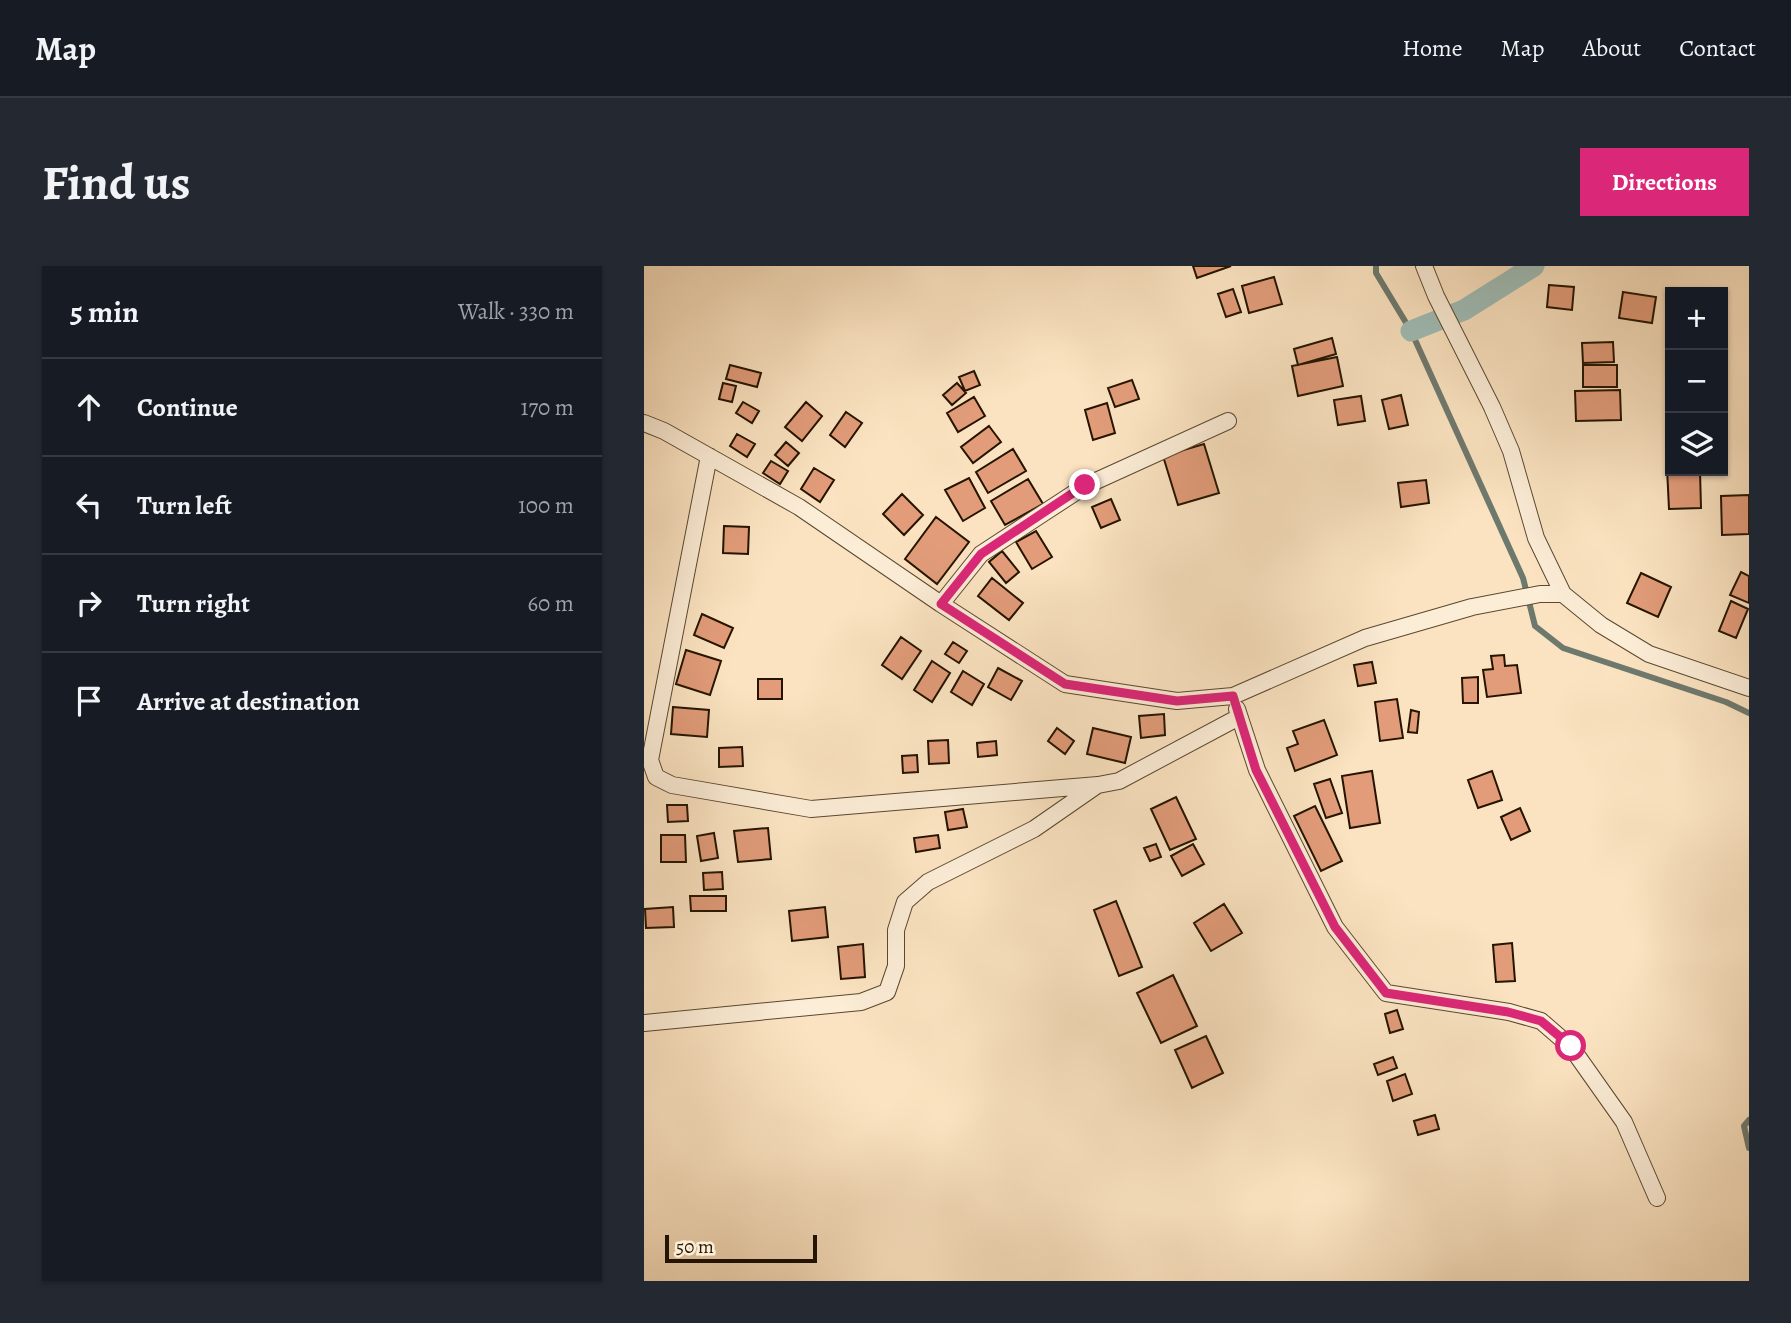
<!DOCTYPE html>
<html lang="en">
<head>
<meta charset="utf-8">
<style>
	body { margin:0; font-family:Alegreya,serif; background:#242831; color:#f1f3f6 }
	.controls { position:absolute; right:21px; top:21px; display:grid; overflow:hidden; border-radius:0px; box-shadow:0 2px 5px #0004 }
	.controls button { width:63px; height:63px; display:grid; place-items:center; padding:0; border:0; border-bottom:2px solid #363941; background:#171b24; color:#f1f3f6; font:35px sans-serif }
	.scale { position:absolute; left:21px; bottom:18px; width:152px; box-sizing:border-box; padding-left:7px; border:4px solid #241400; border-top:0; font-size:19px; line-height:24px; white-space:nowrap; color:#241400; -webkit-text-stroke:5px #fcedd7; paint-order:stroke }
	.stop { position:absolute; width:21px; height:21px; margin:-16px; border:5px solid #db2777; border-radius:50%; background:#fff }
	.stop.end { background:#db2777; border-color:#fff; box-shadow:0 2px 7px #0008 }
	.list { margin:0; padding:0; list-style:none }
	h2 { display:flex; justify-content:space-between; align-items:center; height:91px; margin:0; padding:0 28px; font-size:30px }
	h2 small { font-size:23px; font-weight:400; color:#9ea1a6 }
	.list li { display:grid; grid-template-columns:46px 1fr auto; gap:21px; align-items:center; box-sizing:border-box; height:98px; padding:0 28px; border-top:2px solid #363941 }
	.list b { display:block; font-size:26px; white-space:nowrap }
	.list em { font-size:23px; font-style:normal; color:#9ea1a6 }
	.icon { flex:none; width:38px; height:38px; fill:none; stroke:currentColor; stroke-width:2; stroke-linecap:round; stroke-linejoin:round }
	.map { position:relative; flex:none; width:1105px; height:1015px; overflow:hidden; border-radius:0px }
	header { display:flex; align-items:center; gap:42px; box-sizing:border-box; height:98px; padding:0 35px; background:#171b24; border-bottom:2px solid #363941 }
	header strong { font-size:33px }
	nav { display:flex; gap:38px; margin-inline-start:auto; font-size:24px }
	.intro { display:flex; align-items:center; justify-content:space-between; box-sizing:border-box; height:168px; padding:0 42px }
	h1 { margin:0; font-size:49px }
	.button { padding:18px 32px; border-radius:0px; background:#db2777; color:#fff; font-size:24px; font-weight:700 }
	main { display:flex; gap:42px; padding:0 42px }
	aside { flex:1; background:#171b24; border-radius:0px; box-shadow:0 2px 5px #0004 }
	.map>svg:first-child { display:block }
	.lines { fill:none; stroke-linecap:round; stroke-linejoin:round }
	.stream { stroke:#6e796e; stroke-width:6 }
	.canal { stroke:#9fbdb7; stroke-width:21 }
	.building { fill:#e29c7a; stroke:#241400; stroke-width:2 }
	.street-casing { stroke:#5a4830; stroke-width:18 }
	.street { stroke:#fcedd7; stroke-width:16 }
	.route { stroke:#db2777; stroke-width:9 }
</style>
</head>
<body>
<header>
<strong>Map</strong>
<nav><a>Home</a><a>Map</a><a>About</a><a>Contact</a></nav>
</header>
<div class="intro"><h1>Find us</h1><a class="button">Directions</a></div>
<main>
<aside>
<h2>5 min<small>Walk · 330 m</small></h2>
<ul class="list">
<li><svg class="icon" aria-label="ahead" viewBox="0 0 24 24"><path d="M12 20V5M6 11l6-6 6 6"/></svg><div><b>Continue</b></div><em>170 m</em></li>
<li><svg class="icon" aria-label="left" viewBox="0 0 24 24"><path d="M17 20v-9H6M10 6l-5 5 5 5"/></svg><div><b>Turn left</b></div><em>100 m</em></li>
<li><svg class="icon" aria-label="right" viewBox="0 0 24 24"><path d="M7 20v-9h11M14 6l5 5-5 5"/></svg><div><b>Turn right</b></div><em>60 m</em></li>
<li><svg class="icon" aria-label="arrive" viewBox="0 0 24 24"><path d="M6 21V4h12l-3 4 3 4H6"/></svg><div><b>Arrive at destination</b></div></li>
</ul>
</aside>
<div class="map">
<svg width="1105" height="1015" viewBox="0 0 1105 1015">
	<rect width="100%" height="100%" fill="#fbe3c1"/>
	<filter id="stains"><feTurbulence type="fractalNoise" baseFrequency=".00286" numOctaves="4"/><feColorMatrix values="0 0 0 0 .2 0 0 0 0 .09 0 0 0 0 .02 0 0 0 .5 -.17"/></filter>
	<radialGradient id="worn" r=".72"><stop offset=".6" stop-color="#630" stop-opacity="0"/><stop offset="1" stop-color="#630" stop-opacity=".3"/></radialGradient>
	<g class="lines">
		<!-- stream -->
		<path class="stream" d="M732,0V7L767,65L879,312L891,360L919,382L1082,436L1105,447
			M1105,854L1100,860L1105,882"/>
		<!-- canal -->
		<path class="canal" d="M767,65L820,44L890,0"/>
	</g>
	<!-- building -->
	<path class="building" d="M549,0H587L553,12Z
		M630,11L638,38L605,47L598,20Z
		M905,19L930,21L928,44L903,41Z
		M589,23L597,46L582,51L574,28Z
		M979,26L1012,31L1008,57L975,52Z
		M688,72L692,88L654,99L650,83Z
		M969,76L970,96L939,97L938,77Z
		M693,91L699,120L654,130L648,100Z
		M86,99L117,107L113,121L82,113Z
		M939,99H973V121H939Z
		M330,105L336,119L321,125L315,111Z
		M488,114L495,133L471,141L464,122Z
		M79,117L92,120L88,136L75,133Z
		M313,117L322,127L308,139L299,129Z
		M976,124L977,154L932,155L931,125Z
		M757,129L764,159L745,163L738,134Z
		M717,130L721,155L694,159L690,134Z
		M330,131L341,150L314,166L303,147Z
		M99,136L115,145L108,157L92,147Z
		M162,136L178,150L158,175L141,161Z
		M463,137L471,167L449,174L441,144Z
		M202,146L218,157L201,181L186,169Z
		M345,160L357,176L329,197L317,181Z
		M93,168L111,178L103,191L86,180Z
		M142,176L155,187L144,200L131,189Z
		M560,178L575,227L534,239L519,190Z
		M369,183L382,205L344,227L332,206Z
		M127,195L144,205L136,218L119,207Z
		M170,202L190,214L176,236L157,223Z
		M1023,202H1026V205H1056L1057,242L1025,243Z
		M325,212L341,242L319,255L301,224Z
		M384,213L399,238L361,259L347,235Z
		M782,214L785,237L757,241L754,217Z
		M258,228L279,249L260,269L239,248Z
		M1105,229V268L1078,269L1077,230Z
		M467,233L476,254L457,262L448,241Z
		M292,251L325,276L293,318L261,293Z
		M80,260L105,261L104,288L79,287Z
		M392,265L408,291L388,303L372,276Z
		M358,285L375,306L362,317L345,296Z
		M1097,306L1105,310V337L1086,329Z
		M997,307L1027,321L1014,351L983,337Z
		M348,312L379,337L365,354L334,330Z
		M1087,335L1104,343L1092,372L1075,365Z
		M58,348L89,362L80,382L50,369Z
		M257,371L277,385L258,413L238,399Z
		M309,376L323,385L315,397L301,388Z
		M42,384L77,395L66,429L32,418Z
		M860,389L861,400L873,399L877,427L843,431L839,404L849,403L847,390Z
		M288,395L306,407L288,436L270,424Z
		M728,396L732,417L714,420L710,399Z
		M354,402L378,415L367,434L344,421Z
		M319,405L340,418L328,439L307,426Z
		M834,411V437H819L818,412Z
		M114,413H138V433H114Z
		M753,433L759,472L736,475L731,436Z
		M29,441L65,444L63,471L27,468Z
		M767,444L775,446L773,467L764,466Z
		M520,448L521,469L497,472L495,450Z
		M680,454L693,489L651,505L643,482L654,478L649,465Z
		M413,462L430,475L421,488L404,475Z
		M449,462L487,471L481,497L443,488Z
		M304,474L305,497L285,498L284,475Z
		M352,475L353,489L334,491L333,477Z
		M98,481L99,500L75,501V482Z
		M273,489L274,506L259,507L258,490Z
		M728,505L736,557L706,562L698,510Z
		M848,505L858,534L834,542L824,514Z
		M686,513L698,547L682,552L670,518Z
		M532,531L552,573L526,584L507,543Z
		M23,539H43L44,555L24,556Z
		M671,540L698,595L677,605L650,550Z
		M876,542L886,565L867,574L857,551Z
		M319,543L323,561L304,564L301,546Z
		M124,562L127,593L94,596L90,565Z
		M70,567L74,592L57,595L53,570Z
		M17,569H41L42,596H17Z
		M294,569L296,582L272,586L270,572Z
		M512,578L517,591L506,595L500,582Z
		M549,578L560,598L538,610L527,590Z
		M78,606L79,623L60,624L59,607Z
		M46,630H82V645H47Z
		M472,635L498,701L475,710L450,644Z
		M580,638L598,667L567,685L550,657Z
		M29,641L30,661L2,662L1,643Z
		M181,641L184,671L148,675L145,645Z
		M868,677L871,715L852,716L849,679Z
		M219,678L221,711L197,713L194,681Z
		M529,709L553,760L517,777L493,727Z
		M753,744L759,763L746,767L741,748Z
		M562,770L579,807L548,822L531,784Z
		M749,791L753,802L734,809L730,798Z
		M761,808L768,828L749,835L743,815Z
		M791,849L795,863L774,869L770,855Z"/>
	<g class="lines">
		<defs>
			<path id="street" d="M780,0L792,30L848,141L867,185L892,272L919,328L957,359L1005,388L1105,422
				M0,157L20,165L155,241L297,338L421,418L533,435L589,430L721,372L828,341L896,328H919
				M65,190L6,494L12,511L28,519L167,543L454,519L475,515L595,451
				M297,338L337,288L441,220L584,155
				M593,443L613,504L691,661L742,727L865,746L897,755L927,781L980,856L1013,932
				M0,757L217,736L243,726L252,700V664L261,636L284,616L390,563L452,520"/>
		</defs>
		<!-- street casing -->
		<use href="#street" class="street-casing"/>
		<!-- street -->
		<use href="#street" class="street"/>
	</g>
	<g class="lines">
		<!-- route -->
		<path class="route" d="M441,219L337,288L297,338L421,418L533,435L589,430L612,504L691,661L742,727L864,746L897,755L927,780"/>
	</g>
	<rect width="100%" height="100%" filter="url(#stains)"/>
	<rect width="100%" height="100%" fill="url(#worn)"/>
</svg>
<div class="controls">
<button>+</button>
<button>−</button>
<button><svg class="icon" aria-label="layers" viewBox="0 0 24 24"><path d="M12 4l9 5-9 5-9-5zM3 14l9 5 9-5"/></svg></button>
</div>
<div class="scale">50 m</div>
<div class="stop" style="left:927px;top:780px"></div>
<div class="stop end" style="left:441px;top:219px"></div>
</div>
</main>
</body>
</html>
